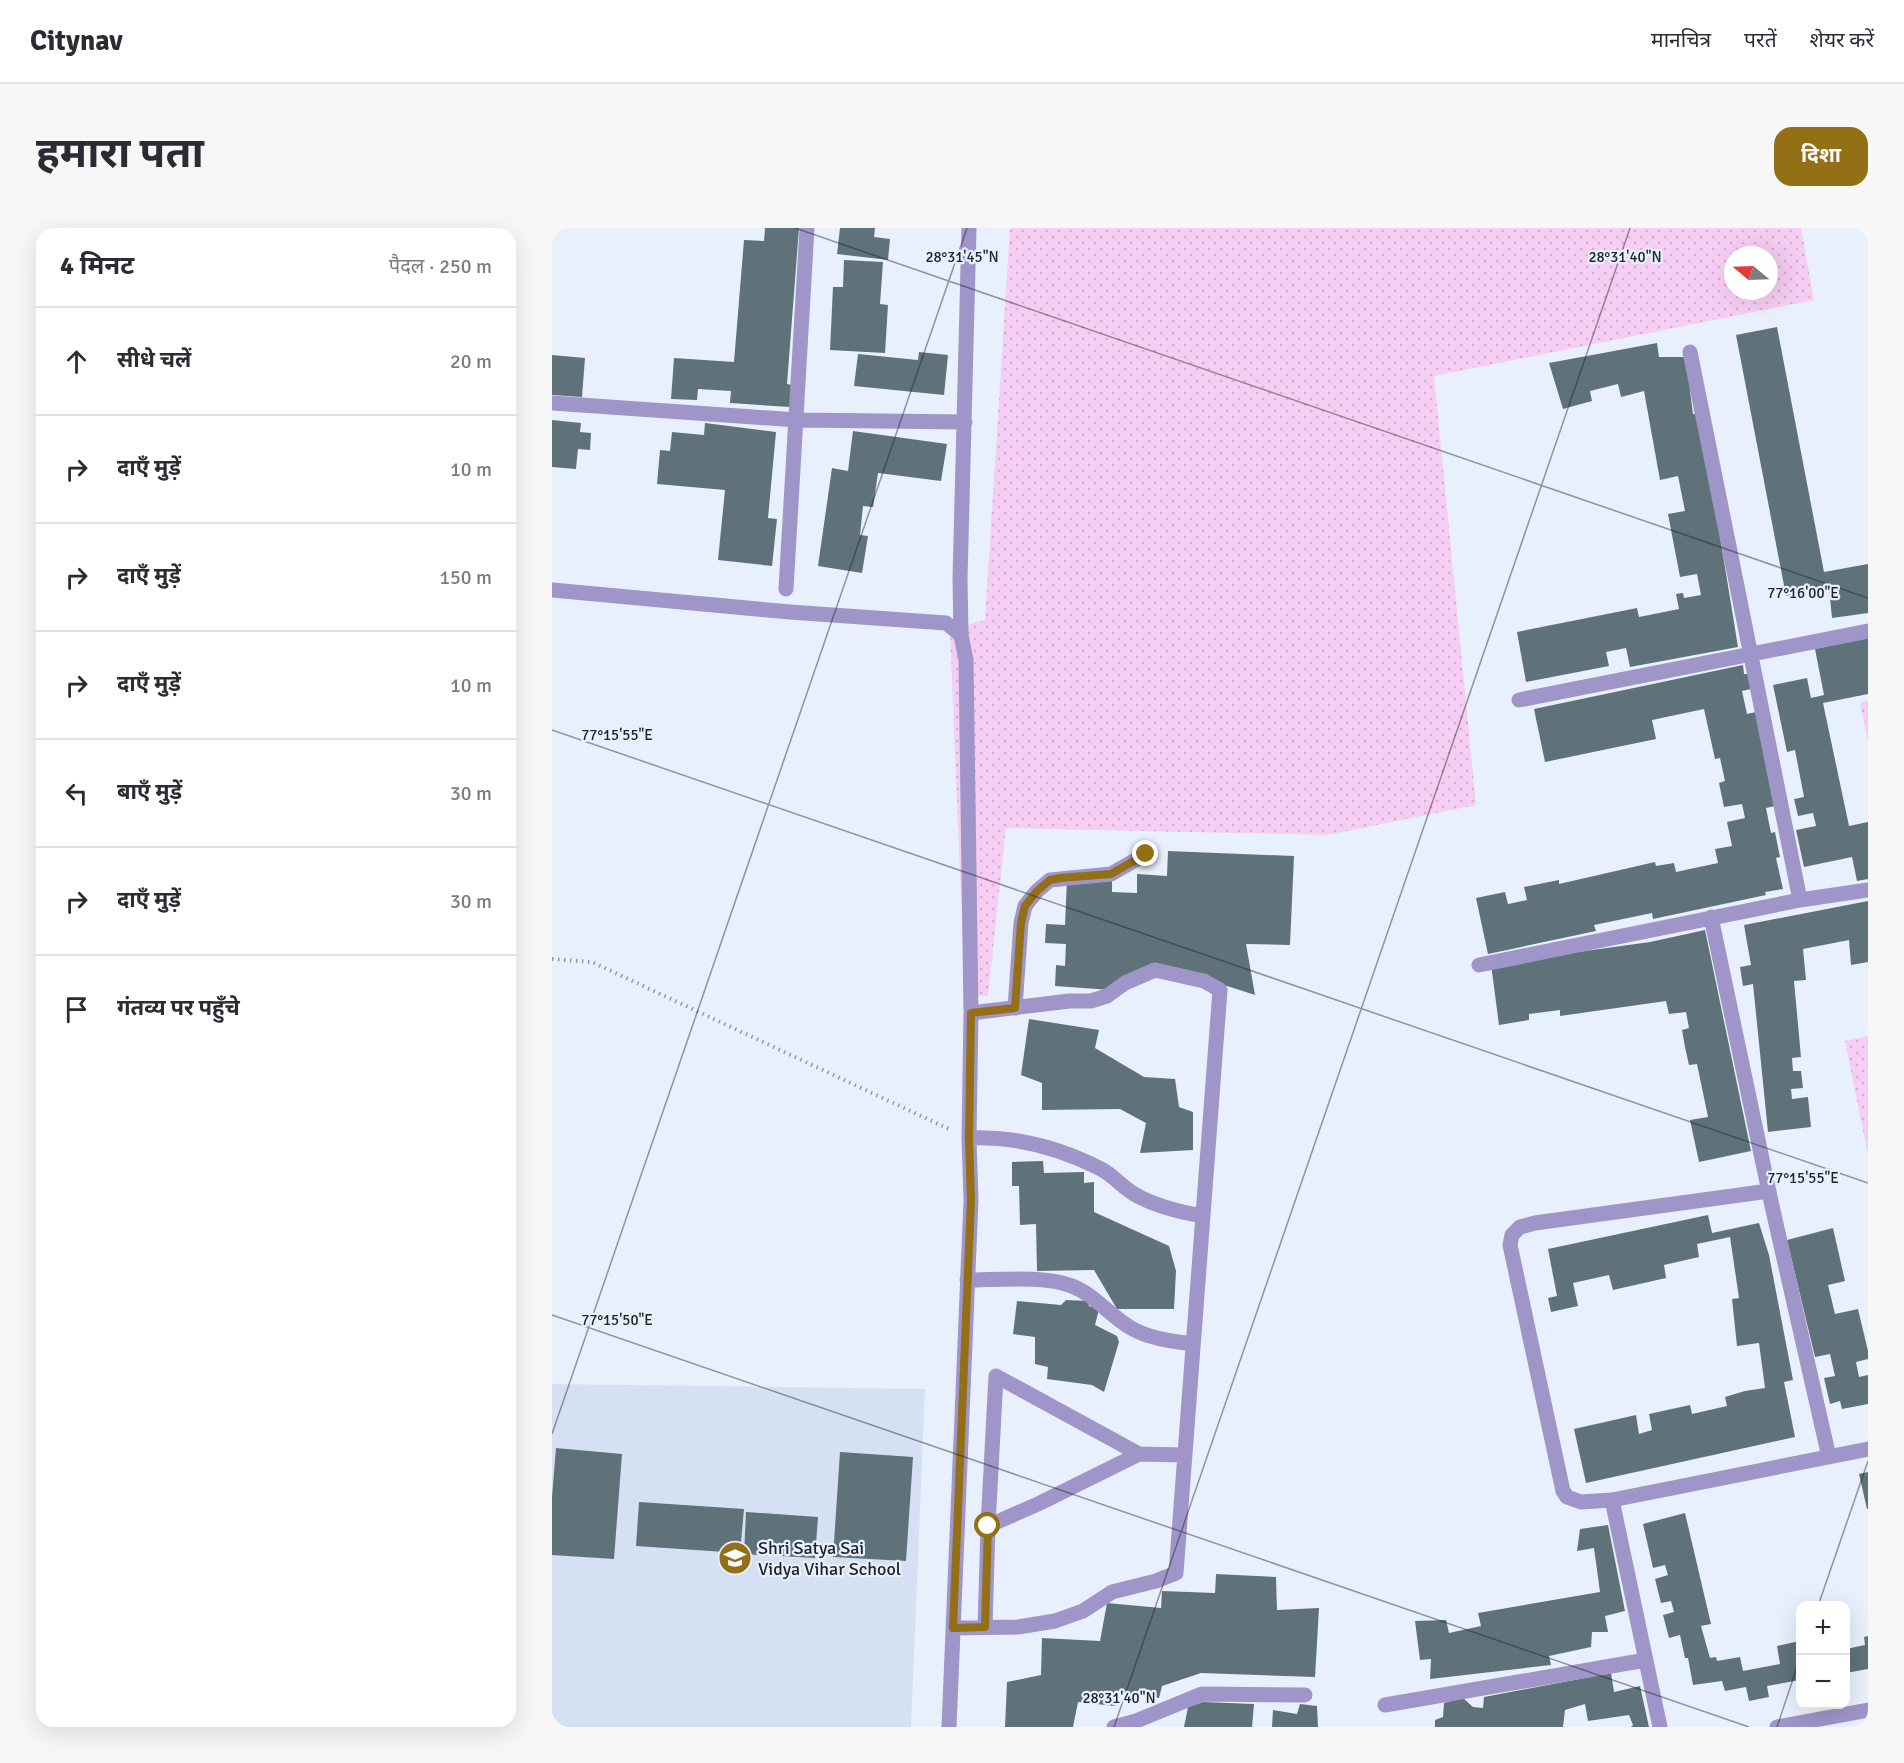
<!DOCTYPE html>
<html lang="hi">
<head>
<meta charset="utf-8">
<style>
	body { margin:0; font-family:Signika,"Noto Sans Devanagari",sans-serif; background:#f7f7f7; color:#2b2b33 }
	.controls { position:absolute; right:18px; bottom:18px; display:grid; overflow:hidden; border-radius:12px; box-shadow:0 6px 24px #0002 }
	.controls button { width:54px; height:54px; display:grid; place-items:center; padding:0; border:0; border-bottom:2px solid #e1e1e2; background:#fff; color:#2b2b33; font:30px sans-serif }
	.compass { position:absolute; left:1172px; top:18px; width:54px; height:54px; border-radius:50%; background:#fff; box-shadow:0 6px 24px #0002; rotate:289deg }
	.stop { position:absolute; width:18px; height:18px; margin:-14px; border:4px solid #936f16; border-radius:50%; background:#fff }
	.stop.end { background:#936f16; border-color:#fff; box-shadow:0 2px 6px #0008 }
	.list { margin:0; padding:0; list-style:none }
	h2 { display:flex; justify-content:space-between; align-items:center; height:78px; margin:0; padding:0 24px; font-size:26px }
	h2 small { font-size:20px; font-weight:400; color:#7c7c81 }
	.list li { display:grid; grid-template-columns:39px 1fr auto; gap:18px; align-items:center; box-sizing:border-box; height:108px; padding:0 24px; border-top:2px solid #e1e1e2 }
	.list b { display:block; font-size:22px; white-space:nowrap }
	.list em { font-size:20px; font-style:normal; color:#7c7c81 }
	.icon { flex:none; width:33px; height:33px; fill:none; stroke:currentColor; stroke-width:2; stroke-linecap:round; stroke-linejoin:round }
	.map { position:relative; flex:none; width:1316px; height:1499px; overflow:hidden; border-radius:18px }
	header { display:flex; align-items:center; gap:36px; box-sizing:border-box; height:84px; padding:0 30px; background:#fff; border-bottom:2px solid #e1e1e2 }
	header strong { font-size:28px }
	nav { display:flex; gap:33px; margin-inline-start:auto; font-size:21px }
	.intro { display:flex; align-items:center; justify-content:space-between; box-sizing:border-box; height:144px; padding:0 36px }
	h1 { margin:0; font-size:42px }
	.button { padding:15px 27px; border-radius:18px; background:#936f16; color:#fff; font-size:21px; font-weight:700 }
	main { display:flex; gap:36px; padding:0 36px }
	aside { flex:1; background:#fff; border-radius:18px; box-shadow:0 6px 24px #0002 }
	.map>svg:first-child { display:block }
	.built { fill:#d5e1f3 }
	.park { fill:url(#park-dots); fill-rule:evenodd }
	.building { fill:#5f7279 }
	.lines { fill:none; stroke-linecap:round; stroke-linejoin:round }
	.path { stroke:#949aa4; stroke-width:4; stroke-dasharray:1.5 4.5; stroke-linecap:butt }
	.street { stroke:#9f95c8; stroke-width:15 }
	.route { stroke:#936f16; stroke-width:8 }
	.ticks { fill:none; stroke:#202429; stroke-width:1.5; stroke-opacity:0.45 }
	.labels { text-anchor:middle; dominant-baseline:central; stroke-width:4.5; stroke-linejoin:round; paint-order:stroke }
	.poi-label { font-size:18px; fill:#202429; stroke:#e8f0fd; text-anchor:start }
	.ticks-label { font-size:15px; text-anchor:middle; fill:#202429; stroke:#e8f0fd; stroke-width:4.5; stroke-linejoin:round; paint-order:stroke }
</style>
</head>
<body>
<header>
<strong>Citynav</strong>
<nav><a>मानचित्र</a><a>परतें</a><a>शेयर करें</a></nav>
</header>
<div class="intro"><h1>हमारा पता</h1><a class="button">दिशा</a></div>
<main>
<aside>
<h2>4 मिनट<small>पैदल · 250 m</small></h2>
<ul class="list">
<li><svg class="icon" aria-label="ahead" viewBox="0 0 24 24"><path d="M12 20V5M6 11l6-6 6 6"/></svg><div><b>सीधे चलें</b></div><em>20 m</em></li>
<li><svg class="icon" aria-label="right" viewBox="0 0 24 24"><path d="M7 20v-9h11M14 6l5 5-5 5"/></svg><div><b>दाएँ मुड़ें</b></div><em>10 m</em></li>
<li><svg class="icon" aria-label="right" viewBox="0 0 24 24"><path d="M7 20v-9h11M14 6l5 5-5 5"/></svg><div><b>दाएँ मुड़ें</b></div><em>150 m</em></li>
<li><svg class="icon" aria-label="right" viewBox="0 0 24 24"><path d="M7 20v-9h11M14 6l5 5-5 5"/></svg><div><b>दाएँ मुड़ें</b></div><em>10 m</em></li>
<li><svg class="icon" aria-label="left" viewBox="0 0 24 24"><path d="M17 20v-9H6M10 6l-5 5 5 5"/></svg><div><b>बाएँ मुड़ें</b></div><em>30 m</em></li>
<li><svg class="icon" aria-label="right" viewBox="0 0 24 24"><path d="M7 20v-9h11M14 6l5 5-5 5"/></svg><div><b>दाएँ मुड़ें</b></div><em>30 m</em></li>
<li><svg class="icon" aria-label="arrive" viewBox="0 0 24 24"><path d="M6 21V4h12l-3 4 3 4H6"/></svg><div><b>गंतव्य पर पहुँचे</b></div></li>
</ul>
</aside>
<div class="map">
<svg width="1316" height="1499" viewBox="0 0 1316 1499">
	<defs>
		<pattern id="park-dots" width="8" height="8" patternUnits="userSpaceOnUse" patternTransform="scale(1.5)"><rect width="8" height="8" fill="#f6cdf3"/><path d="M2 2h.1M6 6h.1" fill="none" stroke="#d3b0d0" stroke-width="1.8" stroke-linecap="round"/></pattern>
	</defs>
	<rect width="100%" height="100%" fill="#e8f0fd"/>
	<!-- built -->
	<path class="built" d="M0,1156L373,1161L359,1499H0Z"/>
	<!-- park -->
	<path class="park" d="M458,0H1249L1262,72L882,148L924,577L775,607L454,600L436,768L413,767L398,402L433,392ZM1181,27H1217V63H1181Z
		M1316,472V514L1308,475Z
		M1316,808V927L1293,813Z"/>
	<!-- building -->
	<path class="building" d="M213,0H247L235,156L240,157L238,179L178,175L179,163L146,161L145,172L119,171L122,130L182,134L192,12L212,13Z
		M288,0H323L322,9L338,11L336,32L285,26Z
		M292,32L331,34L328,76L336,77L333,125L278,122L281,59H291Z
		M1225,99L1272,344L1316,336V385L1280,390L1277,360L1234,368L1184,107Z
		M1105,115L1107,129H1132L1143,162L1138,163L1141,186H1148L1186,419L1078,439L1074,420L1054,424L1057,438L974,454L965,404L1085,380L1087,389L1127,381L1124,366L1131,365L1132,370L1149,367L1145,346L1128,349L1116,286L1133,283L1126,248L1108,252L1092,163L1069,169L1066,156L1038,163L1040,173L1011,181L997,135Z
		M367,124L396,127L392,167L302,158L306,126L366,132Z
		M0,127L33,130L30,169L0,167Z
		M0,192L29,195L28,204L39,205L38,222L26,221L24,241L0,239Z
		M153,195L224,204L216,290L225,291L220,338L166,332L173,262L105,256L108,222L118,223L120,204L152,207Z
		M301,203L395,216L389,253L326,245L321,279L311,278L308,307L316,308L310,345L266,338L280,240L296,243Z
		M1316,410V466L1271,475L1297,598L1316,594V651L1305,653L1300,629L1252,639L1244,602L1264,598L1261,585L1246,588L1242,571L1252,569L1243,522L1235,524L1221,457L1255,450L1259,470L1272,467L1263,421Z
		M1191,437L1192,446H1196L1199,461L1190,463L1195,486L1204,484L1223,578L1214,580L1219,605L1223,604L1228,629L1224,630L1231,661L1213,664L1214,667L1101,691L1100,685L1042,697L1044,703L936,726L924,670L953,664L956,676L975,672L972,659L1007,652V656L1103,634L1104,638L1122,635L1124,644L1166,635L1163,621L1180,618L1175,594L1193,590L1190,576L1172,579L1167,555L1173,553L1168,530L1163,531L1152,481L1100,492L1104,511L993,534L982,481Z
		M616,623L742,628L738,717L694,716L703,767L604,735L559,762L503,758L504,737L513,738L514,716L493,715L494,696L513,697L515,651L560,653V664L585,665V646L615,648Z
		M1316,673V734L1299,737L1297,712L1251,721L1254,752L1242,753L1249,829L1240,830L1241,843H1249L1251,860L1239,861L1240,871L1256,869L1259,899L1216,904L1201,756L1191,758L1188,739L1199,737L1192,697Z
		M1153,702L1199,923L1147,934L1138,892L1156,889L1145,836L1137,837L1133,819L1130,802L1137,800L1134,784L1117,786L1114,773L1008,788V782L977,786V792L947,797L939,736L1098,714Z
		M477,791L547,802L543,820L592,849L623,851L627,879L641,884V922L588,925L594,895L568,881L490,882V855L469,847Z
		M491,933L492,945L532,944V955L542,954V984L617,1018L624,1043L622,1081H565L542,1042L485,1043L484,996L468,997L467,958H460V934Z
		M1156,987L1160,1005L1207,995L1217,1027L1241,1152L1232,1154L1243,1209L1034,1255L1022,1201L1084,1187L1087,1206L1100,1202L1097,1186L1138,1177L1140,1186L1175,1178L1173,1169L1193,1163L1213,1160L1207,1115L1185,1118L1180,1071L1187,1070L1178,1009L1145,1016L1147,1029L1112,1037L1114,1050L1061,1062L1057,1047L1021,1055L1026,1078L999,1084L996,1070L1005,1068L996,1021Z
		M1281,1000L1293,1053L1276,1057L1283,1086L1306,1081L1316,1123V1131L1304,1134L1307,1149L1316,1147V1176L1290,1181L1288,1173L1278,1176L1272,1150L1283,1148L1278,1126L1263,1129L1235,1012Z
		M514,1072L536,1073L537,1078L547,1081L543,1097L565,1108L567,1114L552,1164L540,1157L495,1151L496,1139L483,1136V1109L461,1106L465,1073L509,1077Z
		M4,1220L70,1226L62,1331L0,1327V1269Z
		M288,1224L361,1229L354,1333L281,1329Z
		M1316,1244V1281H1315L1307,1246Z
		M87,1274L192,1281L188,1325L84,1318Z
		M194,1284L266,1289L263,1330L192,1326Z
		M1133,1285L1159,1396L1149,1398L1158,1430L1164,1429L1165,1433L1188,1429L1191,1443L1228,1436L1225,1418L1248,1413V1452L1215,1458L1217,1469L1197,1473L1194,1459L1173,1463L1170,1453L1141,1457L1136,1430H1133L1128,1407L1117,1410L1111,1387L1122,1384L1119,1373L1109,1375L1103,1351L1116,1347L1113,1337L1101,1340L1091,1296Z
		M1056,1297L1073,1383L1053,1388L1056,1404H1040L1039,1419L997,1428L999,1437L878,1451L879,1431L868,1432L863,1393L894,1392L897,1405L929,1398L926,1385L1048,1364L1042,1320L1025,1323L1028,1301Z
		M664,1346L724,1349L725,1382L767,1380L763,1449L649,1445L610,1458L607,1470L563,1464V1478L526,1474L521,1499H453L455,1454L489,1447L490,1410L548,1413L555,1375L609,1380L610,1363L663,1365Z
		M1316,1408V1441L1294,1445V1421L1313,1417L1312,1409Z
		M1059,1445L1062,1464L1088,1458L1097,1499H1079L1081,1497L1077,1487L1036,1493L1033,1476L1013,1482L1011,1499H883V1492L891,1489L892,1475L911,1470L921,1479L931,1480L932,1469Z
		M651,1474L702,1476L700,1499H632L636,1479Z
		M748,1476L765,1478L766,1499H720L721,1482L745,1486Z"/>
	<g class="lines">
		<!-- path -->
		<path class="path" d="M0,731L40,734L397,901"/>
		<!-- street -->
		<path class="street" d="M1138,124L1248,672
			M0,175L245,192L413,194
			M234,361L255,0
			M0,362L238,384L394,395L409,407L414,432L419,785L417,910L419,972L397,1499
			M409,407L408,351L417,0
			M967,472L1316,403
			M1159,689L1220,978L1277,1229
			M927,737L1248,672L1316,662
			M463,780L469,695L473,678L485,663L498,652L559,646L594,626
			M417,910C464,908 506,919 549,941C561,947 570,959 582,966C603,978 627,984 651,988
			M1217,963L983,995L968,999L960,1007L958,1017L1011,1263L1015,1269L1029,1274L1060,1272L1316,1221
			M415,1052C445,1052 493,1047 520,1058C543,1067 558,1088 579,1100C598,1111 620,1113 641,1116
			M1060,1272L1108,1499
			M436,1298L486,1276L587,1226
			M433,1399L436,1298L444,1148L587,1226L632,1227
			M401,1400L466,1399L503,1393L531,1383L560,1364L604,1353L624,1345L668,762L652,753L603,742L573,755L555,768L539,773H517L419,785
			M833,1477L1094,1432
			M562,1499L584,1493L650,1466L753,1467
			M1225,1499L1316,1482"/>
	</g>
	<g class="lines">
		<!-- route -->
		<path class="route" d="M436,1298L433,1399L401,1400L419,972L417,910L419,785L463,780L469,695L473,678L485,663L498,652L508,650L559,646L594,626"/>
	</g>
	<!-- ticks -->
	<path class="ticks" d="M243,0L1316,370M0,502L1316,955M0,1087L1197,1499M0,1206L415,0M1266,1378L1316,1233M562,1499L1078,0M1225,1499L1248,1430"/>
	<!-- icons -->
	<defs>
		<symbol id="school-disc" viewBox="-11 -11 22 22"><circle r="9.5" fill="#936f16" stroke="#e8f0fd"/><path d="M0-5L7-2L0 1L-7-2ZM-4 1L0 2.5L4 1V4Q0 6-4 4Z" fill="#fff"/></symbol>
	</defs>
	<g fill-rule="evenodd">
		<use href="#school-disc" x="164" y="1311" width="38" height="38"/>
	</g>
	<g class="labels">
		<!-- poi labels -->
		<g class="poi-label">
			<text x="206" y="1320">Shri Satya Sai<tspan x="206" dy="21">Vidya Vihar School</tspan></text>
		</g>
	</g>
	<g class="ticks-label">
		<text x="410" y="34">28°31'45"N</text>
		<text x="1073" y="34">28°31'40"N</text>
		<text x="1251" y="370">77°16'00"E</text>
		<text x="65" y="512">77°15'55"E</text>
		<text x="1251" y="955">77°15'55"E</text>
		<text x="65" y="1097">77°15'50"E</text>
		<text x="567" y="1475">28°31'40"N</text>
	</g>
</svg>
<div class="controls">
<button>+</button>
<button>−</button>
</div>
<svg class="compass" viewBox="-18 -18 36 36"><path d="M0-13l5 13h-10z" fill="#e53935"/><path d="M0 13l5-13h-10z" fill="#7c7c81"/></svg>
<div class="stop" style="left:436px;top:1298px"></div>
<div class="stop end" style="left:594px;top:626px"></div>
</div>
</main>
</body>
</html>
